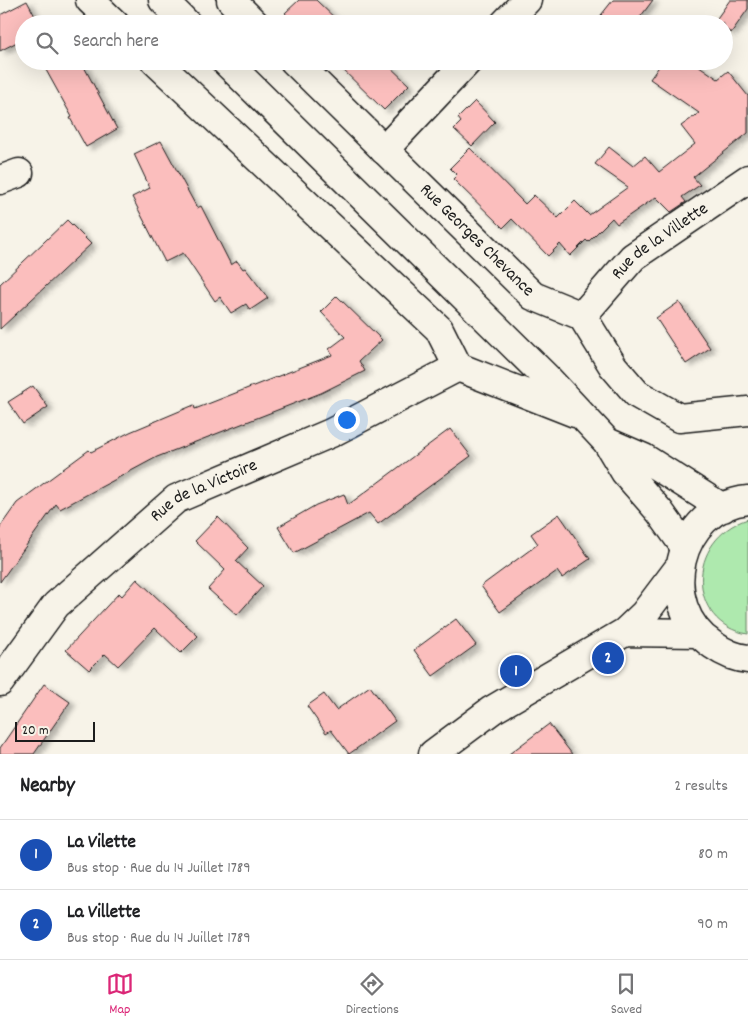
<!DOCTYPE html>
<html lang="en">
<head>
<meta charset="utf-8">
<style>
	body { margin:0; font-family:Dekko,sans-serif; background:#f6f6f6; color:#202124 }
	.scale { position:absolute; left:15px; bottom:12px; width:80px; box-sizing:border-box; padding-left:5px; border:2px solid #1c1c1c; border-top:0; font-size:14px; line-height:18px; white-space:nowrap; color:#1c1c1c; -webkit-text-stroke:4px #f7f3e8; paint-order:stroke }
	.you { position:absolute; left:346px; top:419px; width:18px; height:18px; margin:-12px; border:4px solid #fff; border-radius:50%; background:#1a73e8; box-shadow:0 0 0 8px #1a73e833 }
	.badge { display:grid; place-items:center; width:32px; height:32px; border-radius:50%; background:#db2777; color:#fff; font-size:16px; font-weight:700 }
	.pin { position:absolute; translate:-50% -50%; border:2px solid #fff; box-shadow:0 1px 5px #0006 }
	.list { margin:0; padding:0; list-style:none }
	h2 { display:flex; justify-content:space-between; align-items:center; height:65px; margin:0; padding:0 20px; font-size:21px }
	h2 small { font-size:16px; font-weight:400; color:#757577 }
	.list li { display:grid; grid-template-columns:32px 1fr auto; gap:15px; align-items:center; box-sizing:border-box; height:70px; padding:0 20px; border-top:1px solid #e0e0e0 }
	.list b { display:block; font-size:19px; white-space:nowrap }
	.list p { margin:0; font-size:16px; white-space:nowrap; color:#757577 }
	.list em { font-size:16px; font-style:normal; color:#757577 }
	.icon { flex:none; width:28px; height:28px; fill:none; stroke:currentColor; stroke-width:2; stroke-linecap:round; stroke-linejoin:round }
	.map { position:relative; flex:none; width:748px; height:754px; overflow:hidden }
	.search { position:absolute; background:#fff; box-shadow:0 5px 20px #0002; left:15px; right:15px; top:15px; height:55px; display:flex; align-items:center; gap:12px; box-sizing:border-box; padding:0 18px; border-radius:28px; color:#757577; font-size:19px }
	.sheet { height:205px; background:#fff }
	nav { display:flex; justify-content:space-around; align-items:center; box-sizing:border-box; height:70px; border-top:1px solid #e0e0e0; background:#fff; font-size:14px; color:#757577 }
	nav a { display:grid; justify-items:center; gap:2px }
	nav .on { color:#db2777 }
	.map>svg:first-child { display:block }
	.green { fill:#aee9ae; stroke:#658265 }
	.building { fill:#fbbebd; stroke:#1c1c1c; filter:url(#shadow) }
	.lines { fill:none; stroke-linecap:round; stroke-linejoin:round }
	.minor-casing { stroke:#1c1c1c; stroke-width:31 }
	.major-casing { stroke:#1c1c1c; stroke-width:31 }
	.minor { stroke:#f7f3e8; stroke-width:28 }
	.major { stroke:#f7f3e8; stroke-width:28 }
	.labels { text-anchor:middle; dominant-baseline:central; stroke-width:4; stroke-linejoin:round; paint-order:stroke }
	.street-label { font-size:18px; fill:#1c1c1c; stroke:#f7f3e8 }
</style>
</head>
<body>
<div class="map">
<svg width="748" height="754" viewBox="0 0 748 754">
	<defs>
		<filter id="shadow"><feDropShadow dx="5.5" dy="3" stdDeviation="2.5" flood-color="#0004"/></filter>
	</defs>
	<rect width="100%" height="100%" fill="#f7f3e8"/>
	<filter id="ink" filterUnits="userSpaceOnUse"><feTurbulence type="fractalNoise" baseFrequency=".02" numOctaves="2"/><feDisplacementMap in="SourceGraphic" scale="10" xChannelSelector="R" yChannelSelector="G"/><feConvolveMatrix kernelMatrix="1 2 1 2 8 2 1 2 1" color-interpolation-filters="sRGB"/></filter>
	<g filter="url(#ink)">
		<!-- green -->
		<path class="green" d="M748,519V634C687,624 685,539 748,519Z"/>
		<!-- building -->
		<path class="building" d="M299,0H316L341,24H296L285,13Z
			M613,0H653L635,24H594Z
			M730,0H748V9L731,33L724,28V24L715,21Z
			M27,1L39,24H24V43L19,45L17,42L0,51V15Z
			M41,61H81L117,129L86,147L70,118L72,117Z
			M334,61H380L384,65L386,63L409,85L384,110Z
			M663,61H692L718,79L728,71L748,96V133L693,177L700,185L682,197L686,202L671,212L656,197L617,224L612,218L588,242L586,240L570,256L560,244L548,256L512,219L503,228L453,179L457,175L450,168L470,148L525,204L534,195L558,218L575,201L589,215L628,187L595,164L609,147L633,166L645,156L659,172L695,144L681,126L699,113L650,79Z
			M475,101L495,122L472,146L454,129L461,122L458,118Z
			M161,141L197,208L201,206L231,265L237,261L243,269L245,268L268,298L250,310L246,304L231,313L220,297L215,301L183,253L165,262L132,197L150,188L134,154Z
			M67,220L91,244L0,329V284Z
			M337,296L382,340L359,361L365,371L321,393L157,457L60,509L56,504L0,582V527L17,503L89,450L91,452L130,432L194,405L195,409L332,355L329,349L345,337L321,312Z
			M679,302L710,348L686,364L656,318Z
			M33,386L48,407L23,424L8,402Z
			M450,429L471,456L378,524L369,513L294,553L278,527L316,505L344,494L348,505Z
			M559,514L590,559L562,578L557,571L500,612L481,586L538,544L531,534Z
			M218,517L248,548L236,561L263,586L237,615L208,589L225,570L195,541Z
			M137,579L198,636L181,653L155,628L118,666L105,654L89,670L66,650L119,593L122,596Z
			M456,619L476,645L433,676L414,650Z
			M44,684L70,702L34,754H0V748Z
			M370,686L395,721L349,754L331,730L326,733L307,706L324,694L336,710Z
			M549,724L572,754H509Z"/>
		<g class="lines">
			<defs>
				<g id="minor">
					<path d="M90,0L115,24"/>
					<path d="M231,0L255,24"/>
					<path d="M504,24L527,0"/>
					<path id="s1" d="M294,61L533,296L582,316L613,366L637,394L679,418L748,411"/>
					<path d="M384,150L468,61"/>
					<path d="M0,180L19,173"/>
					<path id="s2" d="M582,316L633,257L748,179"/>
					<path id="s3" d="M0,682L56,605L176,499L331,433L458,367L439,329L155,61"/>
				</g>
				<path id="major" d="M163,0L187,24
					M225,61L549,380L607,442L625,472L660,512L685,547
					M458,367L575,413
					M607,442L644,458L723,508
					M748,500C677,507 654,606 713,645C723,652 735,658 748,659
					M625,632L698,633
					M433,754L492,710L625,632L644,614L678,569"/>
			</defs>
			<!-- minor casing -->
			<use href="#minor" class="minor-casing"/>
			<!-- major casing -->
			<use href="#major" class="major-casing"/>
			<!-- minor -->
			<use href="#minor" class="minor"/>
			<!-- major -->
			<use href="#major" class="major"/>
		</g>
	</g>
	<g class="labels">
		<!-- street labels -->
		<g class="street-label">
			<text stroke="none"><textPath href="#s1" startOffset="256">Rue Georges Chevance</textPath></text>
			<text stroke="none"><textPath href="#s2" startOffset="109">Rue de la Villette</textPath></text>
			<text stroke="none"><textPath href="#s3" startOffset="284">Rue de la Victoire</textPath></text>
		</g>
	</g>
</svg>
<div class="scale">20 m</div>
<div class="you"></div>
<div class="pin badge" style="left:516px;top:671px;background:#1a4fb4">1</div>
<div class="pin badge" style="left:608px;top:658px;background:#1a4fb4">2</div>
<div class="search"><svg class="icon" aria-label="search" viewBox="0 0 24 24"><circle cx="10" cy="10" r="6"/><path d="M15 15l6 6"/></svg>Search here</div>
</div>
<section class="sheet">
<h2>Nearby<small>2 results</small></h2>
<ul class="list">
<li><span class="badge" style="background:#1a4fb4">1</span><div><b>La Vilette</b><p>Bus stop · Rue du 14 Juillet 1789</p></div><em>80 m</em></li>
<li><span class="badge" style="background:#1a4fb4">2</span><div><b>La Villette</b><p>Bus stop · Rue du 14 Juillet 1789</p></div><em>90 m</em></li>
</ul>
</section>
<nav>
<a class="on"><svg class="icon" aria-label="map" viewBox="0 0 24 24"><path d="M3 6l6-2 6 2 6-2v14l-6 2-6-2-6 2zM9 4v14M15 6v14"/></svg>Map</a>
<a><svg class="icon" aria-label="directions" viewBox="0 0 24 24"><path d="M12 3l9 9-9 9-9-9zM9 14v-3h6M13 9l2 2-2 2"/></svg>Directions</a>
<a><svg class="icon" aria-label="saved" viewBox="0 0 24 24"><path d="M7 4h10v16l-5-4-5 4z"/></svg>Saved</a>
</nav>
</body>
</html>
